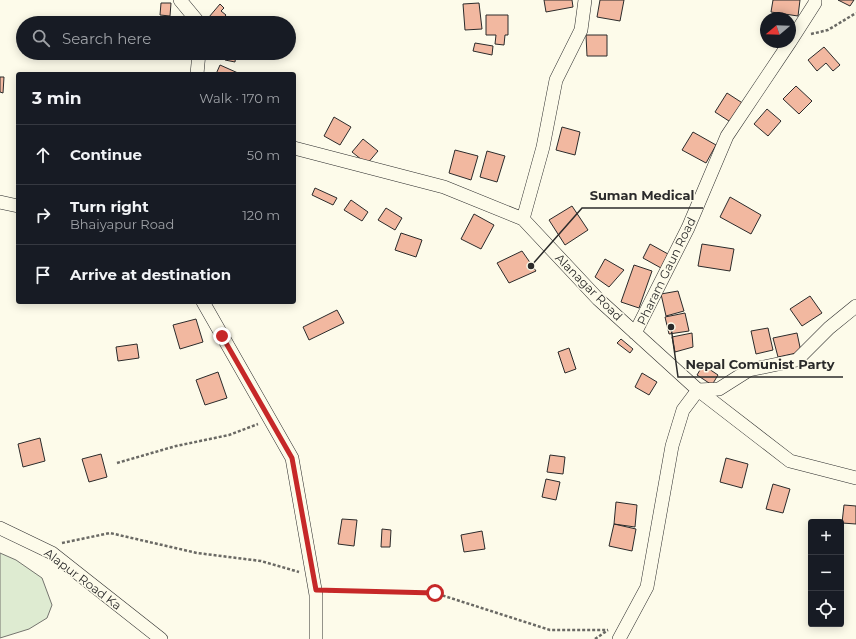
<!DOCTYPE html>
<html lang="en">
<head>
<meta charset="utf-8">
<style>
	body { margin:0; font-family:Montserrat,sans-serif; background:#20242c; color:#f1f3f6 }
	.controls { position:absolute; right:12px; bottom:12px; display:grid; overflow:hidden; border-radius:4px; box-shadow:0 2px 10px #0003 }
	.controls button { width:36px; height:36px; display:grid; place-items:center; padding:0; border:0; border-bottom:1px solid #363941; background:#171b24; color:#f1f3f6; font:20px sans-serif }
	.compass { position:absolute; left:760px; top:12px; width:36px; height:36px; border-radius:50%; background:#171b24; box-shadow:0 2px 10px #0003; rotate:251deg }
	.stop { position:absolute; width:12px; height:12px; margin:-9px; border:3px solid #c62828; border-radius:50%; background:#fff }
	.stop.end { background:#c62828; border-color:#fff; box-shadow:0 1px 4px #0008 }
	.list { margin:0; padding:0; list-style:none }
	h2 { display:flex; justify-content:space-between; align-items:center; height:52px; margin:0; padding:0 16px; font-size:17px }
	h2 small { font-size:13px; font-weight:400; color:#9ea1a6 }
	.list li { display:grid; grid-template-columns:26px 1fr auto; gap:12px; align-items:center; box-sizing:border-box; height:60px; padding:0 16px; border-top:1px solid #363941 }
	.list b { display:block; font-size:15px; white-space:nowrap }
	.list p { margin:0; font-size:13px; white-space:nowrap; color:#9ea1a6 }
	.list em { font-size:13px; font-style:normal; color:#9ea1a6 }
	.icon { flex:none; width:22px; height:22px; fill:none; stroke:currentColor; stroke-width:2; stroke-linecap:round; stroke-linejoin:round }
	.map { position:relative; flex:none; width:856px; height:639px; overflow:hidden }
	.search { position:absolute; background:#171b24; box-shadow:0 2px 10px #0003; left:16px; top:16px; width:280px; height:44px; display:flex; align-items:center; gap:10px; box-sizing:border-box; padding:0 14px; border-radius:22px; color:#9ea1a6; font-size:15px }
	.panel { position:absolute; background:#171b24; box-shadow:0 2px 10px #0003; left:16px; top:72px; width:280px; height:232px; border-radius:4px }
	.map>svg:first-child { display:block }
	.green { fill:#deebd1; stroke:#74746e }
	.building { fill:#f2b8a0; stroke:#2b2b2b }
	.lines { fill:none; stroke-linecap:round; stroke-linejoin:round }
	.street-casing { stroke:#2b2b2b; stroke-width:14 }
	.path { stroke:#6a6964; stroke-width:2.5; stroke-dasharray:3 2; stroke-linecap:butt }
	.street { stroke:#fdfbea; stroke-width:13 }
	.route { stroke:#c62828; stroke-width:5 }
	.labels { text-anchor:middle; dominant-baseline:central; stroke-width:3; stroke-linejoin:round; paint-order:stroke }
	.street-label { font-size:12px; fill:#2b2b2b; stroke:#fdfbea }
	.leader { fill:none; stroke:#2b2b2b; stroke-width:1.5 }
	.callout-dot { fill:#2b2b2b; stroke:#fdfbea; stroke-width:1.5 }
	.callout-label { font-size:13px; text-anchor:middle; font-weight:bold; fill:#2b2b2b; stroke:#fdfbea; stroke-width:3; stroke-linejoin:round; paint-order:stroke }
</style>
</head>
<body>
<div class="map">
<svg width="856" height="639" viewBox="0 0 856 639">
	<rect width="100%" height="100%" fill="#fdfbea"/>
	<!-- green -->
	<path class="green" d="M0,553L16,560L42,578L52,605L47,618L29,629L0,638Z"/>
	<!-- building -->
	<path class="building" d="M544,0H572L573,7L546,12Z
		M600,0H624L620,21L597,17Z
		M773,0H800L798,16L771,12Z
		M838,0H854L850,6Z
		M161,3H171L170,16L160,15Z
		M479,3L482,29L465,30L463,4Z
		M220,4L224,8L221,11L226,15L219,23H216L209,17Z
		M486,15H508V35H505L504,45L495,44L496,35H486Z
		M586,35H607V56H587Z
		M475,43L493,46L492,55L473,51Z
		M824,47L840,65L833,71L826,63L817,71L808,60Z
		M179,53H195V55L180,58Z
		M226,53H236L235,62L225,60Z
		M220,65L238,73L237,74H216Z
		M0,77H4L3,93L0,92Z
		M796,86L812,101L799,114L783,99Z
		M727,93L744,104L732,123L715,112Z
		M767,109L781,121L768,136L754,124Z
		M334,117L351,127L340,145L324,136Z
		M562,127L580,132L575,155L556,150Z
		M693,132L716,145L706,163L682,150Z
		M363,139L378,151L367,164L352,152Z
		M455,150L478,156L471,180L449,173Z
		M487,151L505,156L497,182L480,177Z
		M315,188L337,198L333,205L312,195Z
		M730,197L761,215L751,234L720,217Z
		M351,200L368,212L362,221L344,210Z
		M572,206L588,230L565,245L549,220Z
		M386,208L402,218L395,230L378,220Z
		M474,214L494,225L481,249L461,239Z
		M401,233L422,240L416,257L395,250Z
		M650,244L668,254L661,268L643,258Z
		M702,244L734,249L730,271L698,266Z
		M522,251L536,271L509,283L497,263Z
		M605,259L624,270L609,287L595,277Z
		M634,265L652,271L639,308L621,302Z
		M678,291L684,311L666,316L661,294Z
		M810,296L822,313L802,326L790,309Z
		M337,310L344,323L309,340L303,327Z
		M685,313L689,331L669,334L665,317Z
		M196,319L203,342L180,349L173,325Z
		M768,328L773,350L756,354L751,331Z
		M692,333L693,347L675,352L672,337Z
		M797,333L801,352L778,357L773,338Z
		M621,339L633,349L630,353L617,343Z
		M137,344L139,358L118,361L116,347Z
		M569,348L576,369L565,373L558,352Z
		M703,365L718,375L712,385L697,375Z
		M218,372L227,398L205,405L196,380Z
		M642,373L657,382L649,395L635,387Z
		M40,438L45,461L23,467L18,444Z
		M101,454L107,477L89,482L82,459Z
		M550,455L565,457L563,474L547,472Z
		M726,458L748,464L742,488L720,482Z
		M546,479L560,482L556,500L542,497Z
		M773,484L790,489L783,513L766,509Z
		M616,502L637,505L635,527L614,524Z
		M844,505L856,506V524L842,523Z
		M342,519L357,520L354,546L338,544Z
		M614,524L636,529L632,551L609,546Z
		M382,529L391,530L390,547H381Z
		M482,531L485,549L464,552L461,535Z"/>
	<g class="lines">
		<defs>
			<path id="street" d="M180,0L199,23
				M790,42L815,3V0
				M197,74L199,53
				M294,148L444,187L523,219L598,299L698,390L790,461L856,478
				M0,202L18,206
				M523,219L543,147L556,80L581,30L585,0
				M203,302L292,458L316,595V639
				M635,333L688,228L727,136L790,42
				M698,390L719,389L749,370L797,360L829,328L856,306
				M0,528L52,553L161,639
				M619,639L647,587L672,446L683,410L698,390"/>
		</defs>
		<!-- street casing -->
		<use href="#street" class="street-casing"/>
		<!-- path -->
		<path class="path" d="M811,34L828,30L856,13
			M117,463L176,446L229,435L258,424
			M62,543L110,533L197,553L261,561L299,572
			M328,591L435,593L550,630H608
			M595,639L608,630"/>
		<!-- street -->
		<use href="#street" class="street"/>
	</g>
	<g class="lines">
		<!-- route -->
		<path class="route" d="M222,336L292,458L316,590L435,593"/>
	</g>
	<g class="labels">
		<!-- street labels -->
		<g class="street-label">
			<text transform="translate(666 271) rotate(-64)">Pharam Gaun Road</text>
			<text transform="translate(589 287) rotate(45)">Alanagar Road</text>
			<text transform="translate(83 579) rotate(37)">Alapur Road Ka</text>
		</g>
	</g>
	<!-- callouts -->
	<path class="leader" d="M531 266L582 208H703M671 327L678 377H843"/>
	<g class="callout-dot">
		<circle cx="531" cy="266" r="4"/>
		<circle cx="671" cy="327" r="4"/>
	</g>
	<g class="callout-label">
		<text x="642" y="200">Suman Medical</text>
		<text x="760" y="369">Nepal Comunist Party</text>
	</g>
</svg>
<div class="controls">
<button>+</button>
<button>−</button>
<button><svg class="icon" aria-label="locate" viewBox="0 0 24 24"><circle cx="12" cy="12" r="6"/><path d="M12 2v4M12 18v4M2 12h4M18 12h4"/></svg></button>
</div>
<svg class="compass" viewBox="-18 -18 36 36"><path d="M0-13l5 13h-10z" fill="#e53935"/><path d="M0 13l5-13h-10z" fill="#9ea1a6"/></svg>
<div class="stop" style="left:435px;top:593px"></div>
<div class="stop end" style="left:222px;top:336px"></div>
<div class="search"><svg class="icon" aria-label="search" viewBox="0 0 24 24"><circle cx="10" cy="10" r="6"/><path d="M15 15l6 6"/></svg>Search here</div>
<section class="panel">
<h2>3 min<small>Walk · 170 m</small></h2>
<ul class="list">
<li><svg class="icon" aria-label="ahead" viewBox="0 0 24 24"><path d="M12 20V5M6 11l6-6 6 6"/></svg><div><b>Continue</b></div><em>50 m</em></li>
<li><svg class="icon" aria-label="right" viewBox="0 0 24 24"><path d="M7 20v-9h11M14 6l5 5-5 5"/></svg><div><b>Turn right</b><p>Bhaiyapur Road</p></div><em>120 m</em></li>
<li><svg class="icon" aria-label="arrive" viewBox="0 0 24 24"><path d="M6 21V4h12l-3 4 3 4H6"/></svg><div><b>Arrive at destination</b></div></li>
</ul>
</section>
</div>
</body>
</html>
